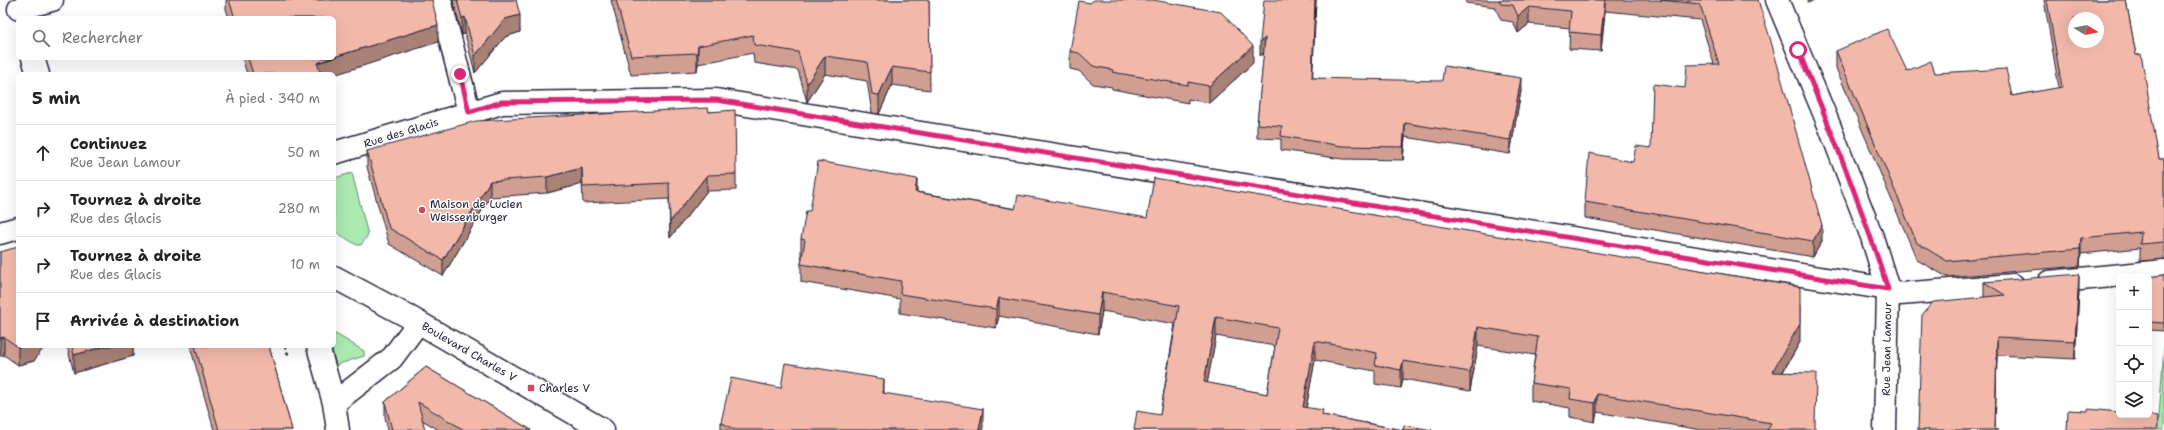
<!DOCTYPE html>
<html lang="fr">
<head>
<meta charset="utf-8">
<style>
	body { margin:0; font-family:"Shantell Sans",sans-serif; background:#f2f2f2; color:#222 }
	.controls { position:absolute; right:12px; bottom:12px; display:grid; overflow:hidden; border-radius:6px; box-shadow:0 4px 16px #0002 }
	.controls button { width:36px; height:36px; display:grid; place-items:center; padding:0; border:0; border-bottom:1px solid #e0e0e0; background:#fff; color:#222; font:20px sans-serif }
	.compass { position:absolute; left:2068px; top:12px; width:36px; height:36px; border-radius:50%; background:#fff; box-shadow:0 4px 16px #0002; rotate:100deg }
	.stop { position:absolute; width:12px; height:12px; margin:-9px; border:3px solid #db2777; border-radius:50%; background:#fff }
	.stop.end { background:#db2777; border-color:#fff; box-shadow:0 1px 4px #0008 }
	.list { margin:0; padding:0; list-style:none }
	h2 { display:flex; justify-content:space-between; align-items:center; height:52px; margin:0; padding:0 16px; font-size:17px }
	h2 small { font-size:13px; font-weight:400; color:#767676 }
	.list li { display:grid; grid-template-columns:26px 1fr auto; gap:12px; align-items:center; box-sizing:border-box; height:56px; padding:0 16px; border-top:1px solid #e0e0e0 }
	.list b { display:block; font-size:15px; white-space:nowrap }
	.list p { margin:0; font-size:13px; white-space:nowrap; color:#767676 }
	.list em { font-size:13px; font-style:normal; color:#767676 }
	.icon { flex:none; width:22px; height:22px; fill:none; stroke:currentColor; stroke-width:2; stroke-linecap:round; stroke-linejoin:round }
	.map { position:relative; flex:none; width:2164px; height:430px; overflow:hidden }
	.search { position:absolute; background:#fff; box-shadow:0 4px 16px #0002; left:16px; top:16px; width:320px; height:44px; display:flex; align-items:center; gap:10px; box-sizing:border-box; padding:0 14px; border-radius:6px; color:#767676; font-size:15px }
	.panel { position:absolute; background:#fff; box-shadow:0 4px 16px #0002; left:16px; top:72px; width:320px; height:276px; border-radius:6px }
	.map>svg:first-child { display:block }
	.green { fill:#abeab1; stroke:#668676 }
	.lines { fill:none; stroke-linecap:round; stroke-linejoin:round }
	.minor-casing { stroke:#22223b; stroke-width:25 }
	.major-casing { stroke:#22223b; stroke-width:25 }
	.path { stroke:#22223b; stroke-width:2.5; stroke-dasharray:3 3; stroke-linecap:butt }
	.minor { stroke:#fff; stroke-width:22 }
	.major { stroke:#fff; stroke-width:22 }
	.wall { fill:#d09f92; stroke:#22223b; fill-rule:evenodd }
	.shaded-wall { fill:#a98277; stroke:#22223b }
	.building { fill:#f2b9aa; stroke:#22223b; fill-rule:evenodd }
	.route { stroke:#db2777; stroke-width:5 }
	.poi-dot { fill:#d1495b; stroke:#fff; stroke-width:1.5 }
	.labels { text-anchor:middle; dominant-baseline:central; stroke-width:3; stroke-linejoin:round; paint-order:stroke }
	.street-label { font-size:11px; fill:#22223b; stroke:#fff }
	.poi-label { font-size:11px; fill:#22223b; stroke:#fff; text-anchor:start }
</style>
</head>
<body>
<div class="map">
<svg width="2164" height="430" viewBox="0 0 2164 430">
	<rect width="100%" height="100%" fill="#fff"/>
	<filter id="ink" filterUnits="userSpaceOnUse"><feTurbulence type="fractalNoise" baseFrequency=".025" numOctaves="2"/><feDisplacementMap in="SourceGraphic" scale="8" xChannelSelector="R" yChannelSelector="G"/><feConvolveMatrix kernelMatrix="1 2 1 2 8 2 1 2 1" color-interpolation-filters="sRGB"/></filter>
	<g filter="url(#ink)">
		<!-- green -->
		<path class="green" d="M352,173L368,235L361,245H357L334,231V178Z
			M334,333L364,351V356L336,365L331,346H334Z
			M2164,346V430H2158Z"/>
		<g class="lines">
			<defs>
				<path id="minor" d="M440,0L469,112
					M19,9L52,0
					M33,58L38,74
					M334,153L502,103L716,100L1888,289L1900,294L2013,285
					M0,233L18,228
					M334,277L411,318L603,430
					M2049,282L2164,271
					M318,346L334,403L338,430
					M334,403L392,358L418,323"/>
				<path id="major" d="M1777,0L1829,125L1872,237L1888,289L1885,430"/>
			</defs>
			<!-- minor casing -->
			<use href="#minor" class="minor-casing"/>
			<!-- major casing -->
			<use href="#major" class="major-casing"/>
			<!-- path -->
			<path class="path" d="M285,346L289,357"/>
			<!-- minor -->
			<use href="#minor" class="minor"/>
			<!-- major -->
			<use href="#major" class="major"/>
		</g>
		<!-- wall -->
		<path class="wall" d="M226,0H432L438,42L334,74H247L242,58H334V18H229L226,9Z
			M453,0H516L520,32L505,37L475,73L465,34L462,35Z
			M611,0H929L930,90L892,85L879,114L872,113L867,81L825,74L807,102L798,70L754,63L753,53L698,64L697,71L631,75Z
			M1316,0L1312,78L1521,91L1510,154L1405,137L1403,160L1342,159L1281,150V139L1257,138V124L1264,53L1260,56Z
			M1466,0H1758L1822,241L1813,257L1585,218V202L1651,148L1685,88L1714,64L1700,20L1605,11L1601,51L1569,49L1570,28L1529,24L1518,33L1513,22L1501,20L1495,7L1466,3Z
			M2044,0H2126L2136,55L2159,159H2164V259L2140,261V248L2081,254L2080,266L1947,277L1917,260L1836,68V51L1907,71L1935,73L2012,96L2059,88Z
			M1070,51L1253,63L1209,103L1188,99V103L1112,89V87L1093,84L1079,71L1070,69Z
			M367,151L736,174V190L707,191L670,238L669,199L583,203L582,184L547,193L490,197L443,276L389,244L367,167Z
			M917,192L1800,342L1783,372L1815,430H1701L1597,412L1595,422L1570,417V408L1531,401V383L1535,355L1478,346L1470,391L1403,379L1401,388L1375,384V371L1315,360L1306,408L1323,415L1403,430H1432H1134L1160,415L1175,324L1102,311L1098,334L999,316L996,328L900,313V299L801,282V264L802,258L801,257V239L810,211ZM1216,336L1275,346L1267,394L1207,383Z
			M0,252L34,361L18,365L4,355L0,356Z
			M2164,275V331L2149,330V277Z
			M1984,282L2079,291L2075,359L1997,355L1995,430H1918L1984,297Z
			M67,346H133V356L74,373Z
			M190,346H269L292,430H214Z
			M426,367L531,430H439L422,420L425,430H388L385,417V402Z
			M884,393L983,428L982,430H721V422Z"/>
		<!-- shaded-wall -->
		<path class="shaded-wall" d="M1315,0H1316L1312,92V78Z
			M1605,0V11L1601,51V35Z
			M1808,0H1814L1808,3Z
			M1529,7V24L1518,33V16Z
			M520,15V32L505,37L475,73V56L505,19Z
			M465,17V34L462,35V18Z
			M438,25V42L334,75V74H317V63L334,58V57Z
			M1265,38V51L1260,56V42Z
			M698,46V64L697,71V53Z
			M1253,46V63L1209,103V86Z
			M825,56V74L807,102V84Z
			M892,67V85L879,114V95Z
			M1521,78V91L1510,154V140Z
			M1405,123V137L1403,160V147Z
			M582,168V184L547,193V177Z
			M707,175V191L670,238V222Z
			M917,179V197L915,192Z
			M490,181V197L443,276V260Z
			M1822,225V241L1813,257V241Z
			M2081,238V254L2080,266V249Z
			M2079,274V291L2075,359V341Z
			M1102,292V311L1098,334V315Z
			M999,298V316L996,328V309Z
			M1800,305V342L1772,390V372Z
			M1216,317V336L1204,401V382Z
			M1478,327V346L1470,391V372Z
			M4,337V355L0,356V338Z
			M1997,337V355L1995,430Z
			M1315,341V360L1303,425V407Z
			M22,346H45L34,361L18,365V347Z
			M106,346H133V356L74,373V355Z
			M1403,361V379L1401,388V370Z
			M884,379V398L883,393Z
			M1597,394V412L1595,422V403Z
			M983,409V428L982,430H979Z"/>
		<!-- building -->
		<path class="building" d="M229,0H432L438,25L334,57V18H235Z
			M457,0H516L520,15L505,19L475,56L465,17L462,18Z
			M616,0H929L930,72L892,67L879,95L872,94L867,62L825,56L807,84L798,52L754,45L753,35L698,46L697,53L631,56Z
			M1094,0H1153L1221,12L1253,46L1209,86L1188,82V85L1112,72L1113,70L1093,66L1079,53L1070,51L1079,1L1090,3Z
			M1264,0H1315L1312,78L1442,81L1444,66L1521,78L1510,140L1405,123L1403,147L1342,146L1281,136L1282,126L1257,124L1265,38L1260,42Z
			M1499,0H1605L1601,35L1569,32L1571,11L1529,7L1518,16L1513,5L1501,4Z
			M1660,0H1758L1770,38L1822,225L1813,241L1585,202L1589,153L1633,162L1636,146L1651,148L1653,84L1685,88L1687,65L1719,64L1700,4Z
			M2047,0H2126L2136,55L2141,54L2159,159H2164V242L2140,244L2141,232L2081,238L2080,249L1947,261L1917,243L1836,51L1887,29L1907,71L1931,61L1935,73L2006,69L2012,96L2062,87ZM2074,18H2098V42H2074Z
			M248,58H332L317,63L321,74H253Z
			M708,108L709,112L735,110L736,174L707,175L670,222L669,183L583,187L582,168L547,177L490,181L443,260L389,228L367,151L476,121Z
			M818,161L917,179L915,192L1015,209L1018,195L1147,218L1154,178L1800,287V324L1772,372L1816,373L1815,430H1767L1771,423L1597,394L1595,403L1570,399L1571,389L1531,383L1538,337L1478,327L1470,372L1403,361L1401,370L1375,365L1377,353L1315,341L1303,407L1323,410L1322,415L1403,430L1404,425L1432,430H1134L1137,411L1160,415L1179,306L1102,292L1098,315L999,298L996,309L900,294L901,281L801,264L805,240L801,239L806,211H810ZM1216,317L1278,328L1267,394L1204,382Z
			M18,247V346H22L18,347L4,337L0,338V252Z
			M2079,274L2075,341L1997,337L1995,430H1999H1918L1922,315L1933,302L2005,295L1984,282Z
			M2164,275V323L2149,322V277H2147Z
			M72,346H106L74,355Z
			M195,346H269L292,430H219Z
			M785,363L884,379L883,393L983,409L979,430H735L721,422L731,378L781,388Z
			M426,367L531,430H464L418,402L425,430H392L385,402Z
			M2088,409L2119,412V415H2149L2158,416L2157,430H2067L2068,410L2088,411Z"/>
	</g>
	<g class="lines" filter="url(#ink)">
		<!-- route -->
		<path class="route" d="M460,74L469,112L502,102L716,100L1888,289C1862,208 1831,129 1798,50"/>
	</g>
	<!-- markers -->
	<g class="poi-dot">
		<circle cx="422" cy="210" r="4"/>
		<rect x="527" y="384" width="8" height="8" rx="2"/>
	</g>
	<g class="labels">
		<!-- street labels -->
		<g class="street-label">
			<text transform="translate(401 133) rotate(-17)">Rue des Glacis</text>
			<text transform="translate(1887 349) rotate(-89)">Rue Jean Lamour</text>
			<text transform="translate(469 352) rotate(30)">Boulevard Charles V</text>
		</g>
		<!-- poi labels -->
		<g class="poi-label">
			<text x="430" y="204">Maison de Lucien<tspan x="430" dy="13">Weissenburger</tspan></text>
			<text x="539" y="388">Charles V</text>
		</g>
	</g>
</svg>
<div class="controls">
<button>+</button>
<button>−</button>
<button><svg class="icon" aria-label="locate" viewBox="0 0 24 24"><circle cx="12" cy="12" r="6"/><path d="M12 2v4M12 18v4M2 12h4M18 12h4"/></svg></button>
<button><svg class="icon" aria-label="layers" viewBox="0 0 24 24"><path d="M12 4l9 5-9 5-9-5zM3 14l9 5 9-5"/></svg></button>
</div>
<svg class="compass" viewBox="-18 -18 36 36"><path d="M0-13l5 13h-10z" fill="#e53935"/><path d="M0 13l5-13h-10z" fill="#767676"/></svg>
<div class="stop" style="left:1798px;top:50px"></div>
<div class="stop end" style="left:460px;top:74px"></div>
<div class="search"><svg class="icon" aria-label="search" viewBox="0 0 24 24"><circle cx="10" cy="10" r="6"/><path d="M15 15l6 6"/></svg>Rechercher</div>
<section class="panel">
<h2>5 min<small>À pied · 340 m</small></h2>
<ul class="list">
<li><svg class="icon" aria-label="ahead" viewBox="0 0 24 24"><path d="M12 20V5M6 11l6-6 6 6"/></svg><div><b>Continuez</b><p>Rue Jean Lamour</p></div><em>50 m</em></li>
<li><svg class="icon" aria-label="right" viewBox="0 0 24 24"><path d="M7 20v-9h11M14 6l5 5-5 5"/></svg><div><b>Tournez à droite</b><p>Rue des Glacis</p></div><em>280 m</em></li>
<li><svg class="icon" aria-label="right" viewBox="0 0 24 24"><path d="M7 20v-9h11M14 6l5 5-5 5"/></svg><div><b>Tournez à droite</b><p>Rue des Glacis</p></div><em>10 m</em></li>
<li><svg class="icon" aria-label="arrive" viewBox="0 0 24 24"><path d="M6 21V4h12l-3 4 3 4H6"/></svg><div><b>Arrivée à destination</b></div></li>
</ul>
</section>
</div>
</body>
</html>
